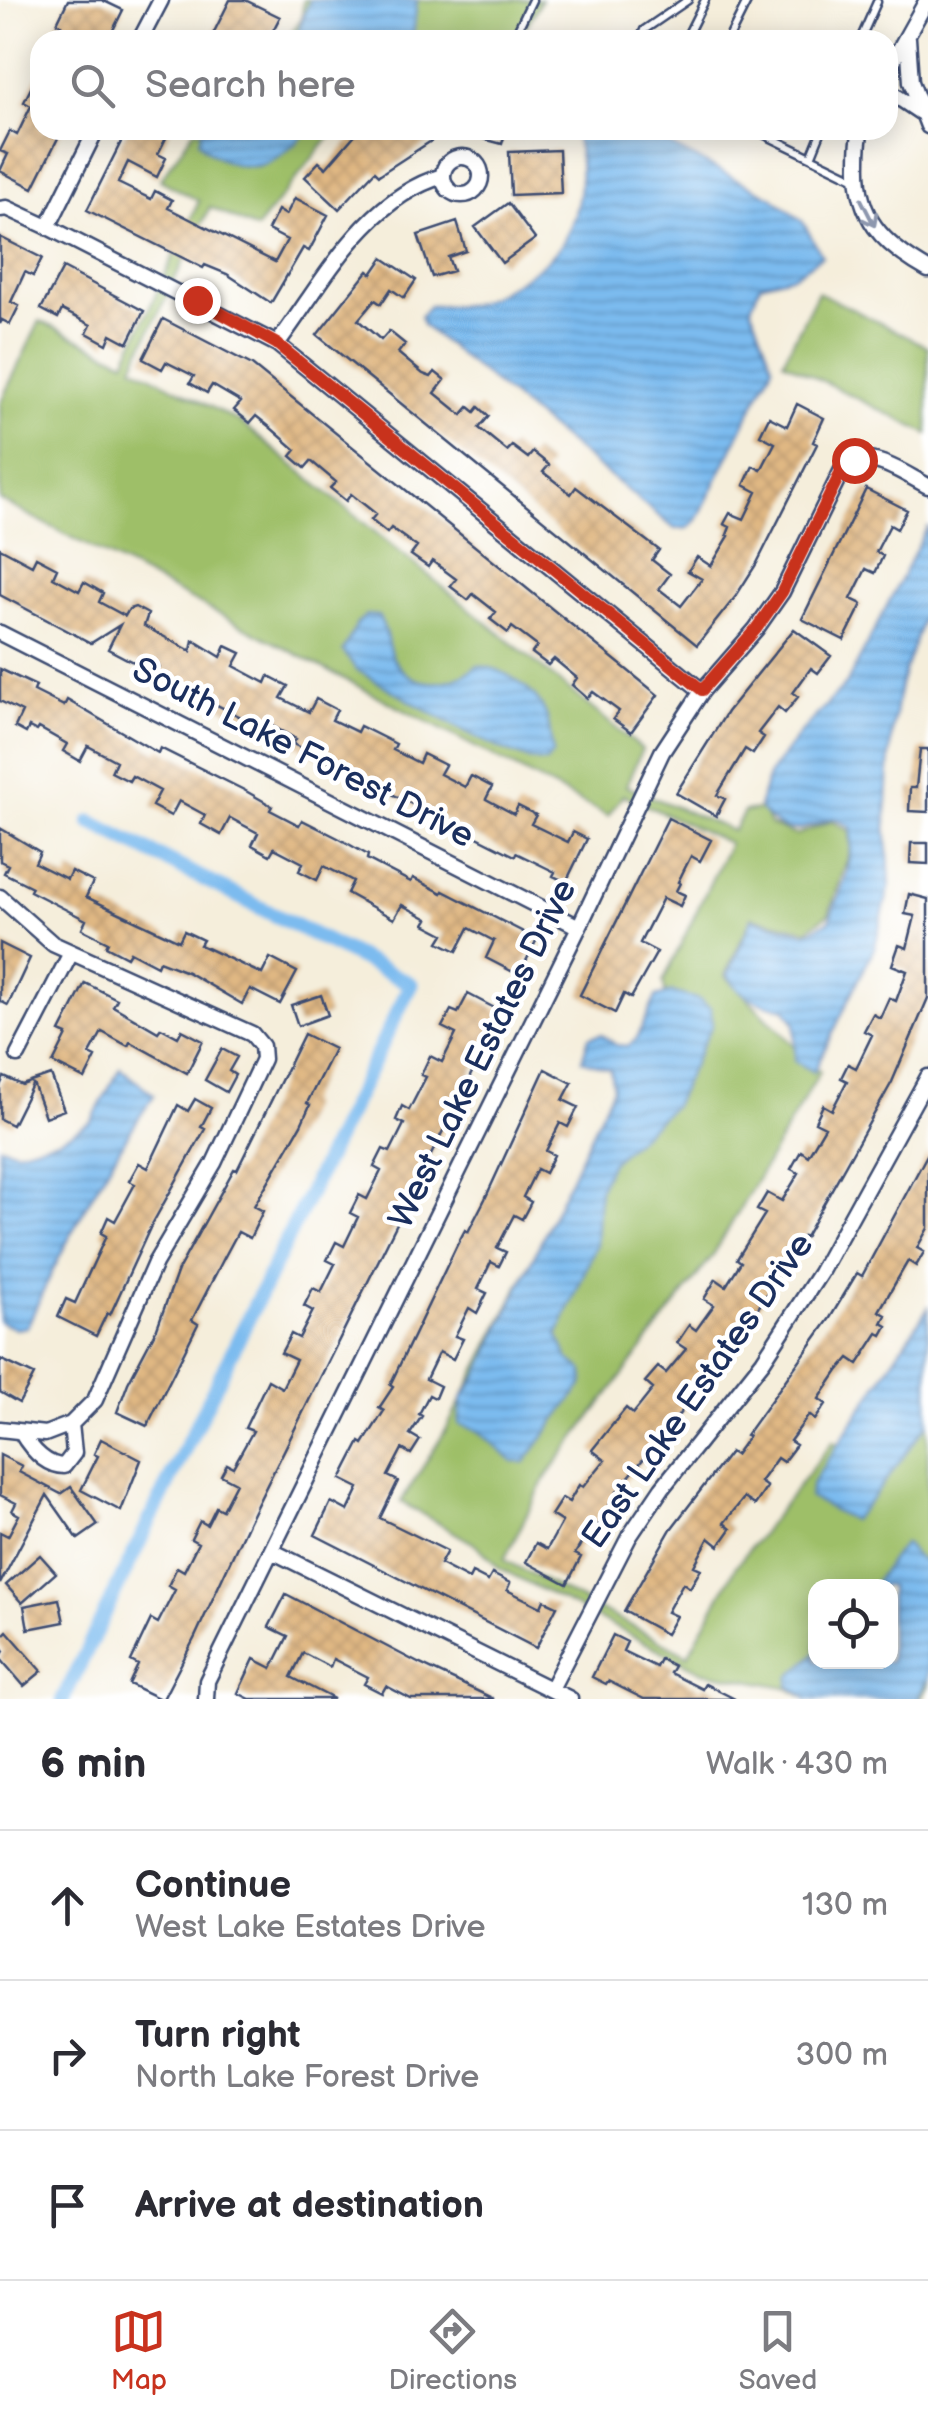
<!DOCTYPE html>
<html lang="en">
<head>
<meta charset="utf-8">
<style>
	body { margin:0; font-family:"Balsamiq Sans",sans-serif; background:#f2f2f3; color:#2b2b33 }
	.controls { position:absolute; right:30px; bottom:30px; display:grid; overflow:hidden; border-radius:20px; box-shadow:0 5px 25px #0003 }
	.controls button { width:90px; height:90px; display:grid; place-items:center; padding:0; border:0; border-bottom:2px solid #e1e1e2; background:#fff; color:#2b2b33; font:50px sans-serif }
	.stop { position:absolute; width:30px; height:30px; margin:-22px; border:8px solid #c8321e; border-radius:50%; background:#fff }
	.stop.end { background:#c8321e; border-color:#fff; box-shadow:0 2px 10px #0008 }
	.list { margin:0; padding:0; list-style:none }
	h2 { display:flex; justify-content:space-between; align-items:center; height:130px; margin:0; padding:0 40px; font-size:42px }
	h2 small { font-size:32px; font-weight:400; color:#7c7c81 }
	.list li { display:grid; grid-template-columns:65px 1fr auto; gap:30px; align-items:center; box-sizing:border-box; height:150px; padding:0 40px; border-top:2px solid #e1e1e2 }
	.list b { display:block; font-size:38px; white-space:nowrap }
	.list p { margin:0; font-size:32px; white-space:nowrap; color:#7c7c81 }
	.list em { font-size:32px; font-style:normal; color:#7c7c81 }
	.icon { flex:none; width:55px; height:55px; fill:none; stroke:currentColor; stroke-width:2; stroke-linecap:round; stroke-linejoin:round }
	.map { position:relative; flex:none; width:928px; height:1699px; overflow:hidden }
	.search { position:absolute; background:#fff; box-shadow:0 5px 25px #0003; left:30px; right:30px; top:30px; height:110px; display:flex; align-items:center; gap:25px; box-sizing:border-box; padding:0 35px; border-radius:30px; color:#7c7c81; font-size:38px }
	.sheet { height:580px; background:#fff }
	nav { display:flex; justify-content:space-around; align-items:center; box-sizing:border-box; height:140px; border-top:2px solid #e1e1e2; background:#fff; font-size:28px; color:#7c7c81 }
	nav a { display:grid; justify-items:center; gap:5px }
	nav .on { color:#c8321e }
	.map>svg:first-child { display:block }
	.green { fill:#9ebf68; stroke:#5c7763; stroke-width:2.5; fill-rule:evenodd }
	.water { fill:url(#water-rules); stroke:#4b75a6; stroke-width:2.5 }
	.lines { fill:none; stroke-linecap:round; stroke-linejoin:round }
	.canal { stroke:#7bbbef; stroke-width:15 }
	.building { fill:url(#building-cross-hatch) }
	.service-casing { stroke:#3c4c71; stroke-width:11 }
	.minor-casing { stroke:#3c4c71; stroke-width:19 }
	.service { stroke:#fff; stroke-width:6 }
	.minor { stroke:#fff; stroke-width:14 }
	.oneway { stroke:#8d97ae }
	.route { stroke:#c8321e; stroke-width:12 }
	.labels { text-anchor:middle; dominant-baseline:central; stroke-width:9; stroke-linejoin:round; paint-order:stroke }
	.street-label { font-size:35px; fill:#1b2f5e; stroke:#fff }
</style>
</head>
<body>
<div class="map">
<svg width="928" height="1699" viewBox="0 0 928 1699">
	<defs>
		<pattern id="water-rules" width="6" height="5" patternUnits="userSpaceOnUse" patternTransform="scale(2.5)"><rect width="6" height="5" fill="#7bbbef"/><path d="M0 2.5h6" fill="none" stroke="#6498c5"/></pattern>
		<pattern id="building-cross-hatch" width="8" height="8" patternUnits="userSpaceOnUse" patternTransform="scale(2.5)"><rect width="8" height="8" fill="#e0b883"/><path d="M0 0l8 8M0 8l8-8" fill="none" stroke="#c09e74"/></pattern>
	</defs>
	<rect width="100%" height="100%" fill="#fff"/>
	<filter id="ink" filterUnits="userSpaceOnUse"><feTurbulence type="fractalNoise" baseFrequency=".01" numOctaves="2"/><feDisplacementMap in="SourceGraphic" scale="20" xChannelSelector="R" yChannelSelector="G"/><feConvolveMatrix kernelMatrix="1 2 1 2 8 2 1 2 1" color-interpolation-filters="sRGB"/></filter>
	<filter id="wash" filterUnits="userSpaceOnUse"><feTurbulence type="fractalNoise" baseFrequency=".0048" numOctaves="4" result="noise"/><feDisplacementMap in="SourceGraphic" scale="40" xChannelSelector="R" yChannelSelector="G"/><feGaussianBlur stdDeviation="2.25" result="paint"/><feColorMatrix in="noise" values="0 0 0 0 0 0 0 0 0 0 0 0 0 0 0 0 0 1.4 0 .05"/><feComposite in="paint" operator="in"/></filter>
	<g filter="url(#wash)">
		<rect width="100%" height="100%" fill="#f5eedb"/>
		<!-- green -->
		<path class="green" d="M303,0H541L519,40H287L302,17Z
			M194,130H335L256,229L210,207L133,366L240,422L642,749L626,786L733,831L744,812L764,809L770,825L796,835L832,821L850,831L851,849L829,914L807,930L752,917L725,975L820,1072L713,1255L546,1477L504,1560L688,1655L736,1566L833,1441L839,1444L928,1308V1684L921,1699H808L785,1687L703,1672L499,1568L478,1546L401,1502L446,1430L666,996L663,982L729,843L623,795L608,816L0,500V403L40,321L125,361L199,201L160,180ZM816,1586H890V1662H816Z
			M818,292L928,347V434L783,361Z"/>
		<!-- water -->
		<path class="water" d="M310,0H417L413,37L410,40H295Z
			M202,130H309C298,142 279,159 264,164C243,171 211,159 199,141Z
			M572,130H640L772,197L803,222L822,256L794,275L760,284L751,307L773,366L697,520L688,528L675,529L424,326L420,317L429,306C443,306 461,307 475,303C499,295 551,264 563,242C581,212 587,162 572,130Z
			M928,526V602L900,685L891,738L886,818L890,884L875,946L814,1072L795,1061V1023L786,1009C761,1004 741,998 728,975L752,919L806,933L829,921C841,890 855,861 851,827L834,818C798,829 786,841 759,807L768,776L799,734L847,683Z
			M366,615L378,616C388,629 386,647 394,660C416,693 452,685 478,666C503,667 534,689 545,712C550,723 550,741 553,753L546,762C507,762 397,692 357,670L343,651L357,624Z
			M672,992L699,1000L711,1009L712,1025L673,1106L611,1162L599,1189L596,1245L558,1334L568,1359L583,1370L584,1383L525,1462H513L479,1431L459,1424L462,1398L478,1375L613,1088L610,1069L582,1060L589,1037L601,1034L616,1045L628,1046L637,1038L656,997Z
			M120,1068L154,1095C103,1170 63,1244 27,1327L16,1329L0,1322V1146L17,1151L58,1140L91,1122Z
			M928,1308V1423L872,1499L852,1520L809,1497L812,1484Z
			M904,1543L915,1556L928,1563V1677L918,1699H808L789,1686L790,1677L815,1654L816,1662H890V1586H872Z"/>
		<g class="lines">
			<!-- canal -->
			<path class="canal" d="M63,1699L411,984L91,822"/>
		</g>
		<g id="blocks">
			<!-- building -->
			<path class="building" d="M68,0H102L123,10L108,40H54L61,25L57,23Z
				M230,0H245L280,17L268,40H210Z
				M40,70V130H62L33,188L0,171L8,154L0,151L10,131L17,135L31,106L24,102Z
				M127,130H170L158,154L166,158L157,177L128,162L118,183L151,199L155,191L172,200L168,208L275,262L287,240L268,230L278,210L286,215L295,198L328,215L309,251L303,248L271,303L227,274L205,265L203,268L87,210Z
				M359,130H448L379,175L375,171L339,209L305,177L319,162L326,168Z
				M466,130H506L502,144L465,134Z
				M559,150L561,193L511,195L509,152Z
				M508,203L535,239L502,263L475,227Z
				M457,222L466,251L448,257L453,271L432,277L418,235Z
				M0,237L42,258L33,276L25,272L11,302L19,306L10,324L2,320L0,324Z
				M383,258L416,280L404,298L391,289L381,304L375,300L358,320L381,340L389,331L405,344L398,353L423,374L431,377L435,372L445,380L435,393L462,415L469,407L475,412L479,407L489,416L479,428L507,451L512,446L528,458L533,452L549,465L543,472L571,494L576,487L659,550L652,560L670,574L659,589L681,606L702,579L688,571L697,557L711,566L729,536L727,535L730,527L724,524L730,513L744,519L757,492L744,485L753,466L761,470L775,443L760,435L769,417L787,426L797,404L824,418L813,442L817,444L757,563L736,596L697,645L317,335L368,271L372,274Z
				M63,268L144,311L128,343L111,334L107,344L87,333L91,325L62,310L58,318L41,309Z
				M163,319L252,365L658,695L631,732L613,719L619,711L593,692L587,698L572,685L577,678L554,659L548,665L532,653L537,646L512,627L508,633L490,619L496,612L473,594L468,600L450,586L456,579L432,561L428,567L411,555L417,547L391,528L387,533L371,520L376,514L351,494L346,501L330,488L336,482L311,461L305,468L291,456L296,450L271,428L256,416L250,423L234,410L241,402L212,385L207,393L190,383L194,376L166,362L162,369L143,359Z
				M866,489L907,510L897,529L890,525L876,552L883,556L875,573L866,569L851,599L862,604L844,640L802,619Z
				M0,548L32,565L36,557L57,568L53,577L79,591L84,582L103,593L99,602L125,616L129,609L135,607L148,614L144,626L191,651L193,640L221,657L226,646L241,653L234,666L266,683L269,676L288,686L281,698L309,712L316,699L337,710L332,720L357,732L360,726L396,744L393,750L419,763L423,754L445,765L440,774L465,787L471,776L492,787L486,799L514,814L518,806L536,815L531,824L568,842L573,832L587,839L566,882L553,876L555,872L516,853L515,856L293,744L296,739L270,725L267,730L155,674L159,666L131,661L108,649L120,625L91,643L0,595Z
				M794,629L831,656L818,673L811,668L793,693L798,697L785,713L778,707L758,733L764,737L753,754L745,749L717,795L725,799L716,816L676,793L727,712Z
				M0,669L36,686L34,691L64,706L67,700L158,753L160,748L244,790L272,806L270,810L299,825L302,820L338,838L368,855L367,859L411,882L413,878L442,893L443,891L537,939L519,975L486,958L494,941L469,928L457,951L439,942L444,934L425,924L428,919L402,905L394,919L347,893L353,881L324,866L317,880L299,871L303,863L274,848L270,855L252,845L258,833L230,818L221,835L201,824L205,815L179,801L171,816L152,806L160,791L132,776L129,781L111,772L116,761L88,746L80,761L63,751L67,744L39,728L37,731L29,727L26,733L15,727L22,712L0,701Z
				M920,749H928V812L909,811L910,788H916Z
				M668,818L711,840L700,861L691,856L678,882L680,883L676,891L685,895L680,906L663,898L640,943L657,952L631,998L624,994L615,1013L580,995Z
				M0,828L40,852L35,863L67,879L71,871L93,882L86,897L122,914L179,941L184,931L203,940L200,945L262,974L270,958L297,972L280,1004L250,989L242,1004L187,972L159,961L157,966L130,952L127,957L106,946L108,942L82,929L86,920L30,891L32,887L4,873L8,865L0,861Z
				M911,843H928V864L910,863Z
				M909,894L928,899V998L892,1082L805,1237L803,1236L747,1326L714,1371L616,1493L591,1538L586,1535L575,1554L581,1557L567,1584L526,1562L536,1543L547,1549L562,1522L551,1515L562,1498L569,1502L579,1485L583,1487L605,1460L592,1450L626,1408L633,1414L653,1389L645,1382L658,1367L666,1373L686,1349L677,1343L689,1325L696,1330L714,1305L704,1299L716,1279L726,1286L741,1262L737,1259L765,1214L757,1210L767,1193L782,1201L799,1173L791,1169L801,1151L808,1156L825,1127L815,1122L823,1105L832,1110L847,1081L841,1078L848,1064L856,1068L872,1035L864,1031L873,1014L880,1018L889,998L896,1001L907,971L892,965L899,945L907,948L915,916L905,914Z
				M0,943L30,958L8,1005L0,1001Z
				M85,983L117,999L113,1006L158,1032L161,1028L178,1037L182,1030L203,1041L187,1073L130,1042L128,1046L102,1032L90,1054L96,1057L85,1079L53,1063L67,1035L60,1032Z
				M468,994L502,1012L248,1523L195,1637L163,1699H160L129,1684L138,1665L131,1661L151,1619L158,1623L175,1590L168,1586L177,1567L184,1571L198,1543L191,1539L200,1521L207,1525L216,1507L222,1510L236,1483L221,1475L227,1464L233,1467L253,1431L245,1428L268,1380L282,1388L296,1360L281,1353L291,1334L299,1338L313,1311L304,1306L313,1288L321,1292L335,1264L327,1260L336,1242L344,1246L358,1217L350,1213L359,1195L367,1199L381,1171L374,1167L383,1149L390,1152L404,1124L396,1120L402,1106L409,1110L426,1077L421,1075L430,1056L442,1062L456,1034L442,1027L451,1010L458,1013Z
				M321,995L328,1015L298,1026L291,1005Z
				M304,1034L334,1049L307,1103L310,1105L301,1125L254,1206L263,1211L250,1238L238,1232L224,1258L192,1320L198,1324L147,1426L117,1412L128,1383L157,1328L178,1270L234,1169L237,1170Z
				M222,1049L237,1057L229,1071L235,1075L226,1092L205,1080Z
				M545,1069L572,1083L563,1100L578,1107L568,1127L560,1123L546,1151L554,1155L545,1173L537,1169L523,1197L531,1202L522,1219L514,1215L497,1248L506,1252L499,1266L491,1262L478,1289L487,1293L477,1313L469,1308L455,1336L463,1339L453,1359L439,1352L426,1379L440,1386L435,1398L429,1395L419,1414L422,1416L410,1434L420,1440L411,1454L402,1449L388,1476L398,1481L380,1518L447,1551L440,1564L469,1579L472,1573L488,1581L492,1574L510,1583L507,1590L541,1607L544,1600L557,1606L536,1648L315,1535L331,1502L348,1511L359,1488L341,1479L360,1442L363,1444L384,1411L379,1408L393,1387L390,1385L457,1245L465,1230L468,1232L485,1199Z
				M51,1075L64,1110L45,1117L33,1083L12,1125L0,1119V1086L4,1077L22,1085Z
				M195,1099L211,1108L201,1127L205,1129L150,1228L110,1315L107,1313L96,1336L58,1317L66,1299L75,1303L106,1236L101,1233L108,1217L115,1221L135,1184L129,1181L139,1163L148,1168L178,1105L188,1111Z
				M928,1153V1228L917,1248L924,1252L916,1266L908,1261L879,1311L886,1315L882,1323L887,1326L882,1335L878,1333L858,1364L849,1358L838,1371L819,1399L826,1404L815,1420L809,1415L790,1441L796,1445L783,1462L777,1458L760,1482L767,1487L755,1505L744,1498L724,1523L731,1529L719,1546L709,1538L694,1566L701,1569L690,1588L683,1583L667,1612L676,1616L666,1634L624,1611L671,1529L730,1452L735,1455L748,1437L746,1435L830,1318L857,1273L862,1276Z
				M0,1359L34,1375L19,1403L0,1392Z
				M101,1439L141,1460L121,1511L81,1490L98,1456L94,1454Z
				M0,1455L22,1466L19,1472L61,1494L71,1487L98,1525L78,1539L47,1495L0,1584V1532L8,1536L19,1515L12,1511L16,1503L0,1495Z
				M40,1555L56,1573L22,1603L6,1585Z
				M286,1594L420,1664L494,1699H411L386,1686L382,1693L364,1684L368,1677L333,1659L330,1667L303,1653L291,1677L334,1699H250L238,1693L254,1659L272,1668L288,1636L269,1627Z
				M59,1599L64,1622L28,1629L24,1606Z
				M7,1631L42,1671L24,1686L0,1658L4,1651L0,1645V1638Z
				M613,1635L627,1642L623,1651L656,1667L660,1659L674,1666L670,1673L702,1689L705,1684L735,1699H644L608,1681L606,1684L592,1677Z"/>
		</g>
	</g>
	<g filter="url(#ink)">
		<use href="#blocks" fill-opacity="0" stroke="#3c4c71" stroke-width="2.5"/>
		<g class="lines">
			<defs>
				<path id="service" d="M516,33L532,0
					M640,40L644,30L688,0
					M685,40L705,0
					M728,40L748,0
					M860,40L877,2
					M755,130L856,179
					M811,157L822,130"/>
				<path id="minor" d="M908,38L911,82L928,126
					M140,40L161,0
					M888,70L927,0
					M888,99L896,96L920,112
					M861,130C858,141 858,151 858,162C856,217 882,244 928,270
					M443 176a19 19 0 1 1 38 0a19 19 0 1 1-38 0Z
					M0,209L7,208L48,227L96,130
					M48,227L277,344L702,691
					M277,344C323,283 365,198 443,176
					M0,633L579,927
					M0,897L53,944L252,1034L262,1046L263,1059L214,1163L155,1263L95,1400L71,1424L45,1434L0,1429
					M18,1055L71,953
					M21,1432C30,1447 45,1466 64,1466L74,1453L71,1424
					M272,1551L570,1699
					M551,1689L629,1537L662,1488L763,1361L820,1273L928,1077
					M206,1699L207,1681L579,927L662,752L702,691L756,629L782,592L842,470C869,446 900,472 928,486"/>
			</defs>
			<!-- service casing -->
			<use href="#service" class="service-casing"/>
			<!-- minor casing -->
			<use href="#minor" class="minor-casing"/>
			<!-- service -->
			<use href="#service" class="service"/>
			<!-- minor -->
			<use href="#minor" class="minor"/>
		</g>
		<!-- one-way arrows -->
		<defs><path id="oneway-shaft" d="M-6 0H5M1.5-3L5.5 0L1.5 3" fill="none" stroke-width="1.6" stroke-linecap="round" stroke-linejoin="round" transform="scale(2.5)"/></defs>
		<use class="oneway" href="#oneway-shaft" transform="translate(868 213) rotate(63)"/>
	</g>
	<g class="lines" filter="url(#ink)">
		<!-- route -->
		<path class="route" d="M197,300L277,344L702,690L756,629L782,592L842,470L854,460"/>
	</g>
	<g class="labels">
		<!-- street labels -->
		<g class="street-label">
			<text transform="translate(303 753) rotate(27)">South Lake Forest Drive</text>
			<text transform="translate(483 1054) rotate(-64)">West Lake Estates Drive</text>
			<text transform="translate(698 1391) rotate(-55)">East Lake Estates Drive</text>
		</g>
	</g>
</svg>
<div class="controls">
<button><svg class="icon" aria-label="locate" viewBox="0 0 24 24"><circle cx="12" cy="12" r="6"/><path d="M12 2v4M12 18v4M2 12h4M18 12h4"/></svg></button>
</div>
<div class="stop" style="left:854px;top:460px"></div>
<div class="stop end" style="left:197px;top:300px"></div>
<div class="search"><svg class="icon" aria-label="search" viewBox="0 0 24 24"><circle cx="10" cy="10" r="6"/><path d="M15 15l6 6"/></svg>Search here</div>
</div>
<section class="sheet">
<h2>6 min<small>Walk · 430 m</small></h2>
<ul class="list">
<li><svg class="icon" aria-label="ahead" viewBox="0 0 24 24"><path d="M12 20V5M6 11l6-6 6 6"/></svg><div><b>Continue</b><p>West Lake Estates Drive</p></div><em>130 m</em></li>
<li><svg class="icon" aria-label="right" viewBox="0 0 24 24"><path d="M7 20v-9h11M14 6l5 5-5 5"/></svg><div><b>Turn right</b><p>North Lake Forest Drive</p></div><em>300 m</em></li>
<li><svg class="icon" aria-label="arrive" viewBox="0 0 24 24"><path d="M6 21V4h12l-3 4 3 4H6"/></svg><div><b>Arrive at destination</b></div></li>
</ul>
</section>
<nav>
<a class="on"><svg class="icon" aria-label="map" viewBox="0 0 24 24"><path d="M3 6l6-2 6 2 6-2v14l-6 2-6-2-6 2zM9 4v14M15 6v14"/></svg>Map</a>
<a><svg class="icon" aria-label="directions" viewBox="0 0 24 24"><path d="M12 3l9 9-9 9-9-9zM9 14v-3h6M13 9l2 2-2 2"/></svg>Directions</a>
<a><svg class="icon" aria-label="saved" viewBox="0 0 24 24"><path d="M7 4h10v16l-5-4-5 4z"/></svg>Saved</a>
</nav>
</body>
</html>
